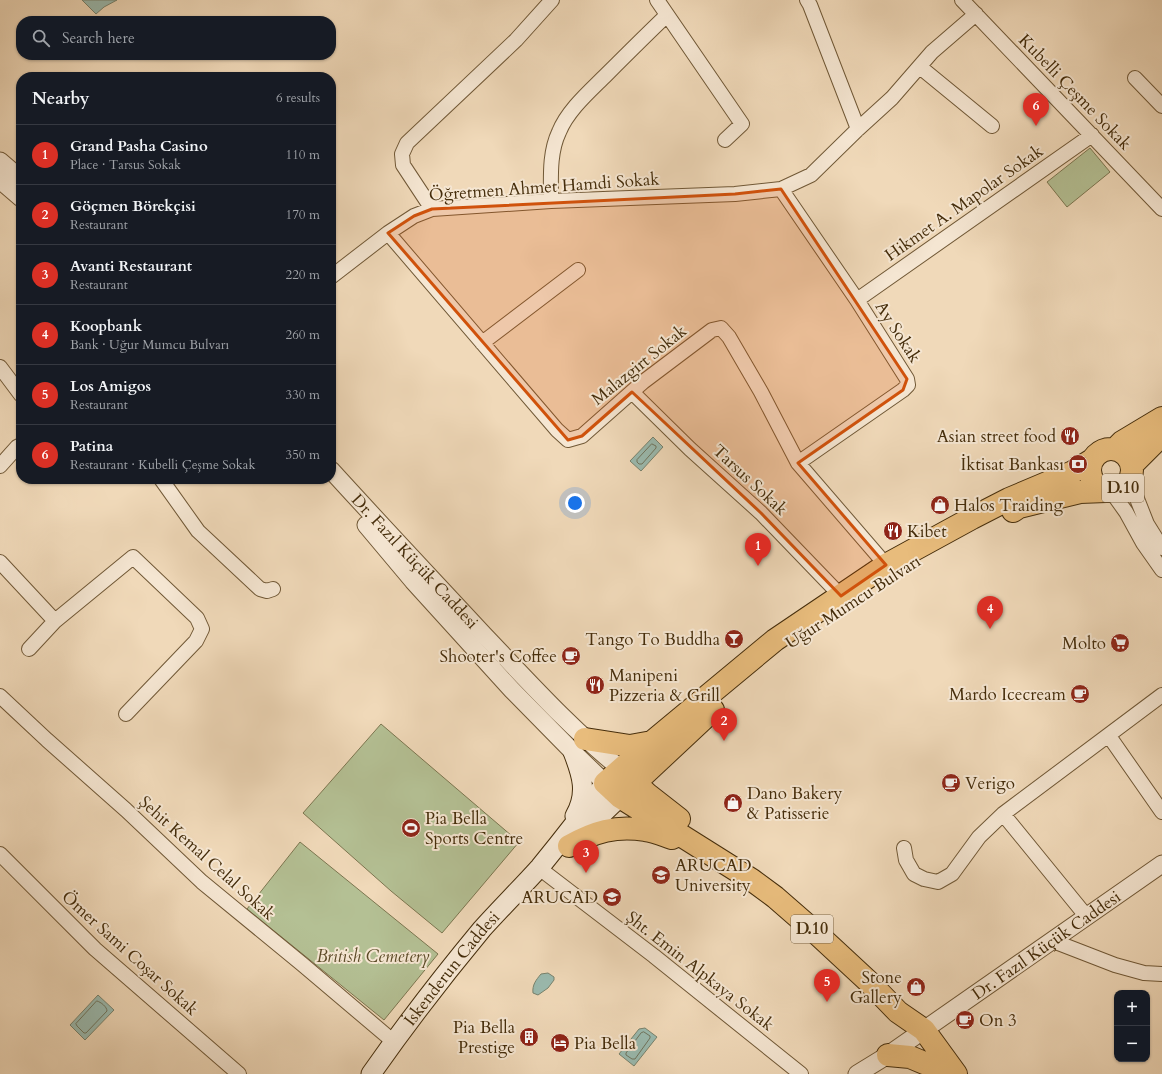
<!DOCTYPE html>
<html lang="en">
<head>
<meta charset="utf-8">
<style>
	body { margin:0; font-family:Cardo,serif; background:#20242c; color:#f1f3f6 }
	.controls { position:absolute; right:12px; bottom:12px; display:grid; overflow:hidden; border-radius:8px; box-shadow:0 1px 3px #0004 }
	.controls button { width:36px; height:36px; display:grid; place-items:center; padding:0; border:0; border-bottom:1px solid #363941; background:#171b24; color:#f1f3f6; font:20px sans-serif }
	.you { position:absolute; left:575px; top:503px; width:14px; height:14px; margin:-10px; border:3px solid #fff; border-radius:50%; background:#1a73e8; box-shadow:0 0 0 6px #1a73e833 }
	.badge { display:grid; place-items:center; width:26px; height:26px; border-radius:50%; background:#d93025; color:#fff; font-size:13px; font-weight:700 }
	.pin { position:absolute; translate:-50% -33px; filter:drop-shadow(0 1px 2px #0008) }
	.pin::after { content:''; position:absolute; top:21px; width:14px; height:12px; background:inherit; clip-path:polygon(0 0,100% 0,50% 100%) }
	.list { margin:0; padding:0; list-style:none }
	h2 { display:flex; justify-content:space-between; align-items:center; height:52px; margin:0; padding:0 16px; font-size:17px }
	h2 small { font-size:13px; font-weight:400; color:#9ea1a6 }
	.list li { display:grid; grid-template-columns:26px 1fr auto; gap:12px; align-items:center; box-sizing:border-box; height:60px; padding:0 16px; border-top:1px solid #363941 }
	.list b { display:block; font-size:15px; white-space:nowrap }
	.list p { margin:0; font-size:13px; white-space:nowrap; color:#9ea1a6 }
	.list em { font-size:13px; font-style:normal; color:#9ea1a6 }
	.icon { flex:none; width:22px; height:22px; fill:none; stroke:currentColor; stroke-width:2; stroke-linecap:round; stroke-linejoin:round }
	.map { position:relative; flex:none; width:1162px; height:1074px; overflow:hidden }
	.search { position:absolute; background:#171b24; box-shadow:0 1px 3px #0004; left:16px; top:16px; width:320px; height:44px; display:flex; align-items:center; gap:10px; box-sizing:border-box; padding:0 14px; border-radius:16px; color:#9ea1a6; font-size:15px }
	.panel { position:absolute; background:#171b24; box-shadow:0 1px 3px #0004; left:16px; top:72px; width:320px; height:412px; border-radius:16px }
	.map>svg:first-child { display:block }
	.green { fill:#b4c094; stroke:#7c7650 }
	.water { fill:#9abaaf; stroke:#78826d }
	.lines { fill:none; stroke-linecap:round; stroke-linejoin:round }
	.shore { stroke:#70745d; stroke-width:1 }
	.minor-casing { stroke:#705836; stroke-width:16 }
	.tertiary-casing { stroke:#705836; stroke-width:19 }
	.secondary-casing { stroke:#452d0b; stroke-width:21 }
	.primary-casing { stroke:#452d0b; stroke-width:24 }
	.minor { stroke:#f5e6d2; stroke-width:14 }
	.tertiary { stroke:#f5e6d2; stroke-width:17 }
	.secondary { stroke:#f5e6d2; stroke-width:19 }
	.primary { stroke:#e8bc7c; stroke-width:22 }
	.marked { fill:#d0520c; fill-opacity:0.2; stroke:#d0520c; stroke-width:3; stroke-linejoin:round }
	.labels { text-anchor:middle; dominant-baseline:central; stroke-width:4; stroke-linejoin:round; paint-order:stroke }
	.shield { fill:#f5e6d2; stroke:#7a6447; stroke-width:1 }
	.shield-label { font-size:16px; font-weight:bold; fill:#452d0b }
	.street-label { font-size:17px; fill:#452d0b; stroke:#f5e6d2 }
	.poi-label { font-size:17px; fill:#452d0b; stroke:#f5e6d2; text-anchor:end }
	.park-label { font-size:17px; font-style:italic; fill:#5b4a26; stroke:#f5e6d2 }
</style>
</head>
<body>
<div class="map">
<svg width="1162" height="1074" viewBox="0 0 1162 1074">
	<rect width="100%" height="100%" fill="#f0d9b9"/>
	<filter id="stains"><feTurbulence type="fractalNoise" baseFrequency=".005" numOctaves="4"/><feColorMatrix values="0 0 0 0 .2 0 0 0 0 .09 0 0 0 0 .02 0 0 0 .5 -.17"/></filter>
	<radialGradient id="worn" r=".72"><stop offset=".6" stop-color="#630" stop-opacity="0"/><stop offset="1" stop-color="#630" stop-opacity=".3"/></radialGradient>
	<!-- green -->
	<path class="green" d="M1090,148L1110,172L1067,207L1047,182Z
		M381,724L519,842L442,933L391,891L303,813Z
		M300,842L438,954L384,1020L247,909Z"/>
	<!-- water -->
	<path class="water" d="M82,0H117L104,7L96,14Z
		M653,437L663,447L641,471L630,461Z
		M548,973L554,977V980L548,988L538,995L533,993C532,985 536,980 541,974Z
		M98,995L114,1010L85,1040L70,1025Z
		M645,1028L657,1037L634,1066L619,1054L639,1029Z"/>
	<g class="lines">
		<!-- shore -->
		<path class="shore" d="M652,444L656,446V448L642,464H639L637,462V460Z
			M97,1001C101,1002 107,1007 107,1011L86,1033H84L77,1026L76,1024Z
			M644,1032L650,1036V1038L635,1059H632L626,1055V1053L641,1033Z"/>
		<defs>
			<path id="minor" d="M657,0L742,124L725,140
				M807,0L810,5L858,129
				M962,0L1162,209
				M920,67L992,126
				M1135,78L1162,106
				M781,189L857,300L907,379L908,385L903,390L798,463
				M551,201C551,178 549,153 559,132C568,110 589,92 606,75C626,55 646,35 667,15
				M432,209L403,165L402,154L407,143L516,40L552,0
				M388,233L557,430L568,440L582,436L643,382L712,330L721,328L729,337L761,392L798,463L886,565
				M331,277L388,233L414,216L432,209L551,201L735,194L781,189L811,175L858,129L892,98L932,52L976,14
				M857,300L1092,135
				M482,343L578,270
				M0,367L21,395
				M632,392L690,449L761,513L841,596
				M0,466L17,447L21,445
				M161,479L198,531L260,589L267,591L273,589
				M1130,481L1147,524L1162,548
				M1111,491L1126,512L1143,543L1162,570
				M0,562L55,621
				M29,649L55,621L133,557L197,618L202,629L196,641L126,714
				M0,696L47,740L126,810L202,882L302,964L394,1042
				M1109,736L1162,812
				M1003,814L1087,917
				M904,848L906,860L914,874L924,879L938,882L952,874L979,837L1003,814L1162,695
				M0,854L95,949L239,1074
				M539,868L654,956L801,1074
				M1053,941L1115,965L1144,973L1162,974"/>
			<g id="tertiary">
				<path d="M0,161L21,179"/>
				<path d="M0,180L21,198"/>
				<path id="s1" d="M331,470C381,525 433,580 484,635C528,681 571,729 621,769"/>
				<path d="M366,525L413,581L512,690L573,752L605,783"/>
				<path id="s2" d="M857,1074L888,1055L1162,864"/>
			</g>
			<g id="secondary">
				<path d="M573,752C582,775 588,793 575,816"/>
				<path d="M575,840L620,797"/>
				<path id="s3" d="M371,1074C406,1024 443,976 482,929C501,908 521,888 540,867C562,840 584,812 605,783"/>
			</g>
			<path id="primary" d="M1090 470a21 21 0 1 1 42 0a21 21 0 1 1-42 0Z
				M1115,449L1122,442L1162,418
				M1132,465L1162,435
				M1013,511L1019,507L1080,492L1106,491
				M585,739L630,746L652,742
				M624,772L647,794L679,819
				M620,797L713,710
				M569,846C594,832 616,825 645,830C654,831 663,835 672,838
				M888,1055L910,1057L929,1065L944,1074
				M956,1074L924,1030L898,1012L869,982L814,931L775,897L752,880L620,797L605,783L652,742L775,640L886,565L972,518L1009,499L1073,472L1092,460"/>
		</defs>
		<!-- minor casing -->
		<use href="#minor" class="minor-casing"/>
		<!-- tertiary casing -->
		<use href="#tertiary" class="tertiary-casing"/>
		<!-- secondary casing -->
		<use href="#secondary" class="secondary-casing"/>
		<!-- primary casing -->
		<use href="#primary" class="primary-casing"/>
		<!-- minor -->
		<use href="#minor" class="minor"/>
		<!-- tertiary -->
		<use href="#tertiary" class="tertiary"/>
		<!-- secondary -->
		<use href="#secondary" class="secondary"/>
		<!-- primary -->
		<use href="#primary" class="primary"/>
	</g>
	<!-- marked area -->
	<path class="marked" d="M781,189L907,379L903,390L798,463L886,565L841,596L761,513L632,392L582,436L568,440L388,233L414,216L432,209L735,194Z"/>
	<!-- icons -->
	<defs>
		<symbol id="restaurant-disc" viewBox="-11 -11 22 22"><circle r="9.5" fill="#8f2418" stroke="#f5e6d2"/><path d="M-5-6h1v4h1v-4h1v4h1v-4h1v5L-1.5 .5V6h-2V.5L-5-1ZM5-6V6H3V1.5H1.5Q1.5-4 5-6Z" fill="#fff"/></symbol>
		<symbol id="bank-disc" viewBox="-11 -11 22 22"><circle r="9.5" fill="#8f2418" stroke="#f5e6d2"/><path d="M-6-4H6V4H-6ZM0-2.3a2.3 2.3 0 1 0 0 4.6a2.3 2.3 0 1 0 0-4.6Z" fill="#fff"/></symbol>
		<symbol id="shop-disc" viewBox="-11 -11 22 22"><circle r="9.5" fill="#8f2418" stroke="#f5e6d2"/><path d="M-5-2.5h2.3a2.7 3.5 0 0 1 5.4 0H5L5.5 6h-11ZM-1.5-2.5h3a1.5 2.3 0 0 0-3 0Z" fill="#fff"/></symbol>
		<symbol id="bar-disc" viewBox="-11 -11 22 22"><circle r="9.5" fill="#8f2418" stroke="#f5e6d2"/><path d="M-6-5H6L.8 .8V4.5H3.5V6h-7V4.5H-.8V.8Z" fill="#fff"/></symbol>
		<symbol id="supermarket-disc" viewBox="-11 -11 22 22"><circle r="9.5" fill="#8f2418" stroke="#f5e6d2"/><path d="M-6-5.5h2.5l.6 2H6L4.5 2H-2.5L-4.4-4H-6ZM-1.5 3.2a1.3 1.3 0 1 0 .1 0ZM3 3.2a1.3 1.3 0 1 0 .1 0Z" fill="#fff"/></symbol>
		<symbol id="cafe-disc" viewBox="-11 -11 22 22"><circle r="9.5" fill="#8f2418" stroke="#f5e6d2"/><path d="M-5.5-4.5H6V0H3Q3 3.5 0 3.5H-2.5Q-5.5 3.5-5.5 0ZM3-3.2v2h1.7v-2ZM-6 4.5H4V6H-6Z" fill="#fff"/></symbol>
		<symbol id="stadium-disc" viewBox="-11 -11 22 22"><circle r="9.5" fill="#8f2418" stroke="#f5e6d2"/><path d="M0-5a6.5 5 0 1 0 0 10a6.5 5 0 1 0 0-10ZM-3.5-1.8h7v3.6h-7Z" fill="#fff"/></symbol>
		<symbol id="university-disc" viewBox="-11 -11 22 22"><circle r="9.5" fill="#8f2418" stroke="#f5e6d2"/><path d="M0-5L7-2L0 1L-7-2ZM-4 1L0 2.5L4 1V4Q0 6-4 4Z" fill="#fff"/></symbol>
		<symbol id="building-disc" viewBox="-11 -11 22 22"><circle r="9.5" fill="#8f2418" stroke="#f5e6d2"/><path d="M-4-6H4V6H1V3H-1V6H-4ZM-2.5-4.3h1.7v1.8h-1.7ZM.8-4.3h1.7v1.8H.8ZM-2.5-1h1.7V.8h-1.7ZM.8-1h1.7V.8H.8Z" fill="#fff"/></symbol>
		<symbol id="hotel-disc" viewBox="-11 -11 22 22"><circle r="9.5" fill="#8f2418" stroke="#f5e6d2"/><path d="M-6-4.5h1.5V1H6V5H4.5V3h-9V5H-6ZM-4 0a1.8 1.8 0 1 1 3.6 0ZM.5 0V-2.5h3Q6-2.5 6 0Z" fill="#fff"/></symbol>
	</defs>
	<g fill-rule="evenodd">
		<use href="#restaurant-disc" x="1059" y="425" width="22" height="22"/>
		<use href="#bank-disc" x="1067" y="453" width="22" height="22"/>
		<use href="#shop-disc" x="929" y="494" width="22" height="22"/>
		<use href="#restaurant-disc" x="882" y="520" width="22" height="22"/>
		<use href="#bar-disc" x="723" y="628" width="22" height="22"/>
		<use href="#supermarket-disc" x="1109" y="632" width="22" height="22"/>
		<use href="#cafe-disc" x="560" y="645" width="22" height="22"/>
		<use href="#restaurant-disc" x="584" y="674" width="22" height="22"/>
		<use href="#cafe-disc" x="1069" y="683" width="22" height="22"/>
		<use href="#cafe-disc" x="940" y="772" width="22" height="22"/>
		<use href="#shop-disc" x="722" y="792" width="22" height="22"/>
		<use href="#stadium-disc" x="400" y="817" width="22" height="22"/>
		<use href="#university-disc" x="650" y="864" width="22" height="22"/>
		<use href="#university-disc" x="601" y="886" width="22" height="22"/>
		<use href="#shop-disc" x="905" y="976" width="22" height="22"/>
		<use href="#cafe-disc" x="954" y="1009" width="22" height="22"/>
		<use href="#building-disc" x="518" y="1026" width="22" height="22"/>
		<use href="#hotel-disc" x="549" y="1032" width="22" height="22"/>
	</g>
	<g class="labels">
		<!-- shield labels -->
		<g class="shield">
			<rect x="1102" y="474" width="42" height="28" rx="3"/>
			<rect x="791" y="915" width="42" height="28" rx="3"/>
		</g>
		<g class="shield-label">
			<text x="1123" y="488">D.10</text>
			<text x="812" y="929">D.10</text>
		</g>
		<!-- street labels -->
		<g class="street-label">
			<text transform="translate(1075 92) rotate(46)">Kubelli Çeşme Sokak</text>
			<text transform="translate(544 187) rotate(-4)">Öğretmen Ahmet Hamdi Sokak</text>
			<text transform="translate(964 203) rotate(-35)">Hikmet A. Mapolar Sokak</text>
			<text transform="translate(898 332) rotate(57)">Ay Sokak</text>
			<text transform="translate(639 365) rotate(-39)">Malazgirt Sokak</text>
			<text transform="translate(750 480) rotate(43)">Tarsus Sokak</text>
			<text stroke="none"><textPath href="#s1" startOffset="124">Dr. Fazıl Küçük Caddesi</textPath></text>
			<text transform="translate(853 602) rotate(-33)">Uğur Mumcu Bulvarı</text>
			<text transform="translate(207 858) rotate(42)">Şehit Kemal Celal Sokak</text>
			<text stroke="none"><textPath href="#s2" startOffset="229">Dr. Fazıl Küçük Caddesi</textPath></text>
			<text transform="translate(130 953) rotate(42)">Ömer Sami Coşar Sokak</text>
			<text stroke="none"><textPath href="#s3" startOffset="133">İskenderun Caddesi</textPath></text>
			<text transform="translate(700 971) rotate(38)">Şht. Emin Alpkaya Sokak</text>
		</g>
		<!-- poi labels -->
		<g class="poi-label">
			<text x="1056" y="436">Asian street food</text>
			<text x="1064" y="464">İktisat Bankası</text>
			<text x="954" y="505" text-anchor="start">Halos Traiding</text>
			<text x="907" y="531" text-anchor="start">Kibet</text>
			<text x="720" y="639">Tango To Buddha</text>
			<text x="1106" y="643">Molto</text>
			<text x="557" y="656">Shooter's Coffee</text>
			<text x="609" y="675" text-anchor="start">Manipeni<tspan x="609" dy="20">Pizzeria &amp; Grill</tspan></text>
			<text x="1066" y="694">Mardo Icecream</text>
			<text x="965" y="783" text-anchor="start">Verigo</text>
			<text x="747" y="793" text-anchor="start">Dano Bakery<tspan x="747" dy="20">&amp; Patisserie</tspan></text>
			<text x="425" y="818" text-anchor="start">Pia Bella<tspan x="425" dy="20">Sports Centre</tspan></text>
			<text x="675" y="865" text-anchor="start">ARUCAD<tspan x="675" dy="20">University</tspan></text>
			<text x="598" y="897">ARUCAD</text>
			<text x="902" y="977">Stone<tspan x="902" dy="20">Gallery</tspan></text>
			<text x="979" y="1020" text-anchor="start">On 3</text>
			<text x="515" y="1027">Pia Bella<tspan x="515" dy="20">Prestige</tspan></text>
			<text x="574" y="1043" text-anchor="start">Pia Bella</text>
		</g>
		<!-- park labels -->
		<g class="park-label">
			<text x="373" y="956">British Cemetery</text>
		</g>
	</g>
	<rect width="100%" height="100%" filter="url(#stains)"/>
	<rect width="100%" height="100%" fill="url(#worn)"/>
</svg>
<div class="controls">
<button>+</button>
<button>−</button>
</div>
<div class="you"></div>
<div class="pin badge" style="left:758px;top:566px">1</div>
<div class="pin badge" style="left:724px;top:741px">2</div>
<div class="pin badge" style="left:586px;top:873px">3</div>
<div class="pin badge" style="left:990px;top:629px">4</div>
<div class="pin badge" style="left:827px;top:1002px">5</div>
<div class="pin badge" style="left:1036px;top:126px">6</div>
<div class="search"><svg class="icon" aria-label="search" viewBox="0 0 24 24"><circle cx="10" cy="10" r="6"/><path d="M15 15l6 6"/></svg>Search here</div>
<section class="panel">
<h2>Nearby<small>6 results</small></h2>
<ul class="list">
<li><span class="badge">1</span><div><b>Grand Pasha Casino</b><p>Place · Tarsus Sokak</p></div><em>110 m</em></li>
<li><span class="badge">2</span><div><b>Göçmen Börekçisi</b><p>Restaurant</p></div><em>170 m</em></li>
<li><span class="badge">3</span><div><b>Avanti Restaurant</b><p>Restaurant</p></div><em>220 m</em></li>
<li><span class="badge">4</span><div><b>Koopbank</b><p>Bank · Uğur Mumcu Bulvarı</p></div><em>260 m</em></li>
<li><span class="badge">5</span><div><b>Los Amigos</b><p>Restaurant</p></div><em>330 m</em></li>
<li><span class="badge">6</span><div><b>Patina</b><p>Restaurant · Kubelli Çeşme Sokak</p></div><em>350 m</em></li>
</ul>
</section>
</div>
</body>
</html>
